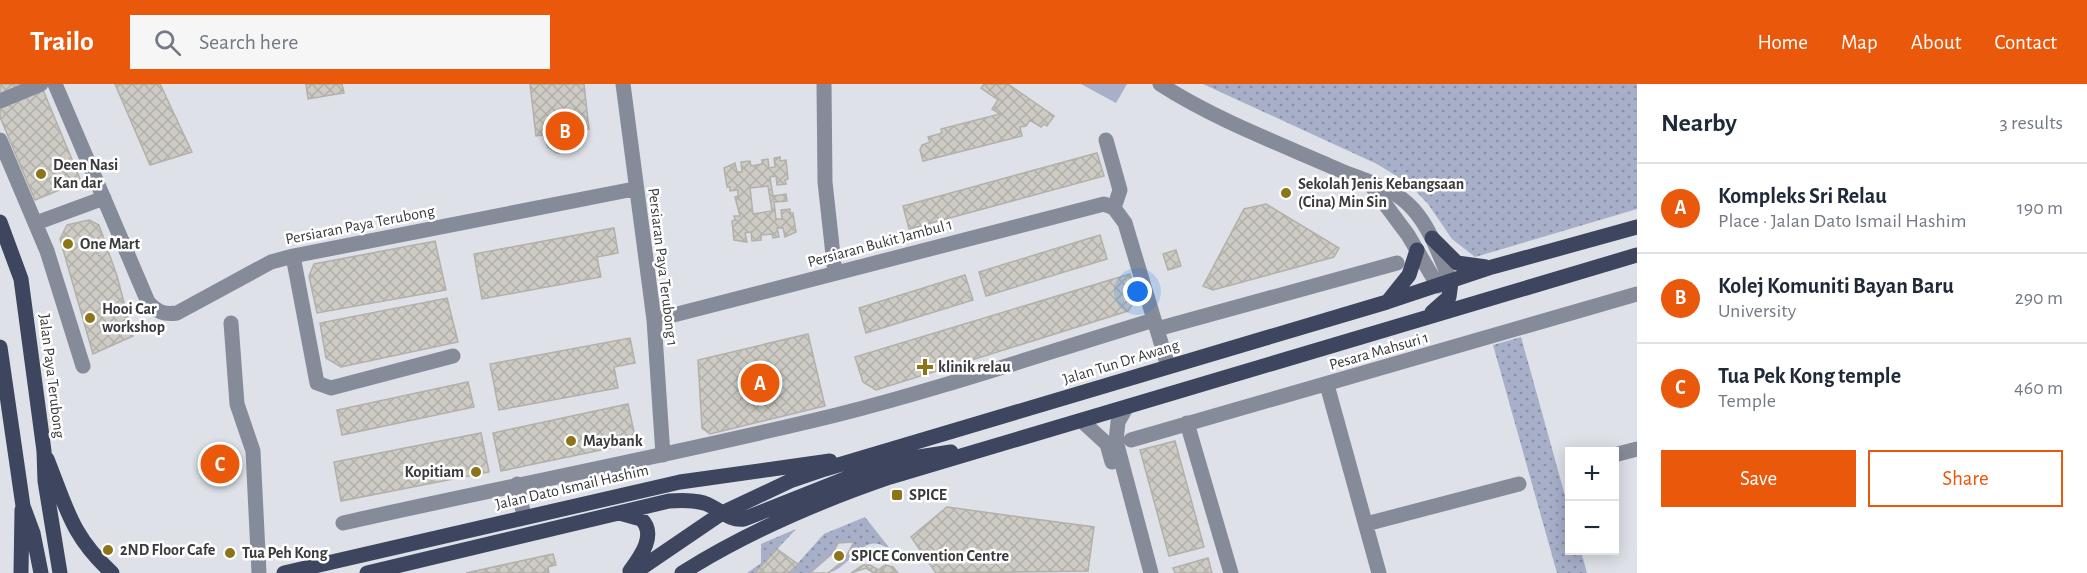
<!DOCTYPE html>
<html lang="en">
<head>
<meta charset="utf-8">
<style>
	body { margin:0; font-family:"Alegreya Sans",sans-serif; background:#f6f6f7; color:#1f2937 }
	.controls { position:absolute; right:18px; bottom:18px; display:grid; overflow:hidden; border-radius:0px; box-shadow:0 3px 15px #0003 }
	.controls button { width:54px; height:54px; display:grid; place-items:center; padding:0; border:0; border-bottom:2px solid #e0e1e3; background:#fff; color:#1f2937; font:30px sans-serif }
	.you { position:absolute; left:1138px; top:208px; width:21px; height:21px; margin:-15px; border:4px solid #fff; border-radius:50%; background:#1a73e8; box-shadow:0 0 0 9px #1a73e833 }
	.badge { display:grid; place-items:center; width:39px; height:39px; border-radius:50%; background:#ea580c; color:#fff; font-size:20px; font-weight:700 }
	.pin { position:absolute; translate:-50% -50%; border:3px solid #fff; box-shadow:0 2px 6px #0006 }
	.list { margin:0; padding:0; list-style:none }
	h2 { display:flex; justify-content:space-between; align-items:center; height:78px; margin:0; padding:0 24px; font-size:26px }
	h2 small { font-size:20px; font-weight:400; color:#747a83 }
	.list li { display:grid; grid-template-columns:39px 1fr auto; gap:18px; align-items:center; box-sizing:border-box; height:90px; padding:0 24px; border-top:2px solid #e0e1e3 }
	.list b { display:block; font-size:22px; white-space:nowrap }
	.list p { margin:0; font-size:20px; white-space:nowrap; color:#747a83 }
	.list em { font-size:20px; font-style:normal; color:#747a83 }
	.actions { display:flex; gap:12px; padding:18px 24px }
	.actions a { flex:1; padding:14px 0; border:2px solid #ea580c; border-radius:0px; text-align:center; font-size:21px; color:#ea580c }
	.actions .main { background:#ea580c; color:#fff }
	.icon { flex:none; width:33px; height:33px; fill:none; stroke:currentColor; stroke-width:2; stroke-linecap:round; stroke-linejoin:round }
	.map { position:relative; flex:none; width:1637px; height:489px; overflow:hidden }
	header { display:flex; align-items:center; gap:36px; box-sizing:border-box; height:84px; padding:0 30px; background:#ea580c; color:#fff }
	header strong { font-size:28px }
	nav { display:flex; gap:33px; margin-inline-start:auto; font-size:21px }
	.search { width:420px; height:54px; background:#f6f6f7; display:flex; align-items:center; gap:15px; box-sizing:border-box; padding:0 21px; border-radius:0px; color:#747a83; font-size:22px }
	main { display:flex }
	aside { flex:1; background:#fff }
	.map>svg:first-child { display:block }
	.green { fill:url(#green-dots) }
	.pitch { fill:#a7afc9 }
	.building { fill:url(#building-cross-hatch); stroke:#b2b0a9; stroke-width:1.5; fill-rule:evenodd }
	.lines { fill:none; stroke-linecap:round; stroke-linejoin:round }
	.minor { stroke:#868b9a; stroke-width:15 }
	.major { stroke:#3e455f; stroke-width:15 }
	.poi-dot { fill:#8c7418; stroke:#fff; stroke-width:2 }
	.labels { text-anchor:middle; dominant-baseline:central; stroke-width:5; stroke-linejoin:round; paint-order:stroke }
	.poi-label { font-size:16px; font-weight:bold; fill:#3b3b3e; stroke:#fff; text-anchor:start }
	.street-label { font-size:16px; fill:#3b3b3e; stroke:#fff }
</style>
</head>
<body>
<header>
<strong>Trailo</strong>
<div class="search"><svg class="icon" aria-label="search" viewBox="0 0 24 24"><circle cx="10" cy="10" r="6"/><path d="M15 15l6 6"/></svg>Search here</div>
<nav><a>Home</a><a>Map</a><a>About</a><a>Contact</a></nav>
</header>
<main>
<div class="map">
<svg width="1637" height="489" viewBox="0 0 1637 489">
	<defs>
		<pattern id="green-dots" width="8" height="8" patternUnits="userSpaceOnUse" patternTransform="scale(1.5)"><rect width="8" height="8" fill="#a7afc9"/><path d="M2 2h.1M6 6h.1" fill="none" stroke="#8990a5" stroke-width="1.8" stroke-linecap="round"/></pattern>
		<pattern id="building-cross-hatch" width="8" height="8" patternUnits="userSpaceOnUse" patternTransform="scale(1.5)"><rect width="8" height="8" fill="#cdcbc4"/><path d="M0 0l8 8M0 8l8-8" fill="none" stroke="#b1afa9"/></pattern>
	</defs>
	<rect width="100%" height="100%" fill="#dee1e8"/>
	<!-- green -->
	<path class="green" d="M1203,0H1637V125L1475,173L1452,155L1428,120L1408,99L1377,80Z
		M1521,253L1569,426L1570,466L1581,467L1587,489H1557L1493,261Z
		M865,433L895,471C865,439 854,483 828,489L844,476L853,459H839L833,469L810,489H789L824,450Z
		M796,445L755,489H747L761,479V460Z"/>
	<!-- pitch -->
	<path class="pitch" d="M1081,0H1127L1116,19Z"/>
	<!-- building -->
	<path class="building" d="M0,0H26L0,11Z
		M115,0H160L192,68L150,81Z
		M306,0H342L344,9L308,15Z
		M530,0H584L589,45L582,46L580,58L573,67L557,69L548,63L543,51L536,52Z
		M984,0H1008L1054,32L1047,42L1044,40L1041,43L1030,36L1026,42L1020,43L1022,52L923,77L920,66L922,61L930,58L928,53L942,49L941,45L1000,30L992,25L998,16L981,4Z
		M43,6L81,97L35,116L0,33V24Z
		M1097,69L1104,92L909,145L903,122Z
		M780,73V77L786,76L788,95L785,96L786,100L777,101L776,92L770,93L773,112L786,110L787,117L774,118L776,135H782L781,126L790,125V129H793L796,148L785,153L783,144H777L779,153L773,154L772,150L761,151V156L752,157L751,148L745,149L747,158L734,156L732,137L735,136L734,132H740L735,113L738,112V106L730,107V103H727L724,84L735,79L737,88H742L741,78L750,77L751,82L762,80V76L768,75L769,84L775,83L774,74ZM768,102L772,127L753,130L750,104Z
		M1266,120L1339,164L1334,173L1213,206L1203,202L1244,125Z
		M89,136L99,141L117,192L133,252L93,270L60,155L67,141Z
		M614,144L618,169L597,173L601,193L482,215L474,170Z
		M1100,151L1107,175L986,212L979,188Z
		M435,157L446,206L317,229L309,192L314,180Z
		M1176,166L1181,182L1168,186L1163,170Z
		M1130,190L1137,213L1128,227L876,306L863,298L855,273Z
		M965,191L973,216L866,249L859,224Z
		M447,214L458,258L341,283L326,274L320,239Z
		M808,250L825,322L710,350L702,344L698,276Z
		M630,254L635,279L614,283L618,304L499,326L490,280Z
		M468,298L474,323L342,351L337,326Z
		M628,320L634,348L625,361L501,387L493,349Z
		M481,349L489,388L341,417L334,378Z
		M1175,357L1204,463L1169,472L1140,366Z
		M947,423L1094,443L1088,487L936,489L911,453Z
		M854,458L844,476L828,489H810L833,469L838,459Z
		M854,458L844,476L828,489H810L833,469L838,459Z
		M777,465L798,480L789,489H755Z
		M553,470L556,481L548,483L549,489H466Z
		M1208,474L1212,489H1175L1173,484Z
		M863,481H870L877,485L874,489L866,484L851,489Z
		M885,481L893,483L898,489H874Z"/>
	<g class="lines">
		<!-- minor -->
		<path class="minor" d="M55,0L148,218C157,228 164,231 177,229L271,178L293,172L634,105
			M623,0L654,236L663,371
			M824,0L825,98L835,189
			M1160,0C1214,35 1278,59 1337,85C1364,97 1394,103 1413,125C1431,145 1440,173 1451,198
			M0,17L41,0
			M0,56L47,167L83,282
			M1106,56L1120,106L1114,124
			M1370,100L1408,151L1438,202
			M36,139L104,114
			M293,172L317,299L331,304L453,272
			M654,236L1104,120L1114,124L1125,139L1168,282
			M231,239L237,320L253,367L259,489
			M1157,245L1397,179
			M1327,301L1379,489
			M1126,324L1118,338L1116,357L1151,489
			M1083,338L1107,360L1112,378
			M1187,339L1231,489
			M1131,356L1637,210
			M1614,371L1637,365
			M517,400L524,432
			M343,439C507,402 673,371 836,331C943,304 1048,268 1154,236
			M1366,440L1519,400"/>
		<!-- major -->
		<path class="major" d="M0,138L21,195L44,367L45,397L60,489
			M1432,154L1457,179L1486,183
			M1389,216L1409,191L1417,166
			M1432,228L1449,213L1451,198
			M0,263L23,422L33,449L41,489
			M47,375C67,425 71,451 112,489
			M623,430L641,435C657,450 641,472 630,487
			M21,489L22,426
			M284,489L680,398L830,377
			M367,489L669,417C681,416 693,416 704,419C719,424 728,437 744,435L860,389L906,375L951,368
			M634,489L722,429L790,397L825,385L1387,218L1492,183L1637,143
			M682,489C747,448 817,418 890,393L1637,171"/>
	</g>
	<!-- markers -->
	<g class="poi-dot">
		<circle cx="41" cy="90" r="6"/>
		<circle cx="1286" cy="109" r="6"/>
		<circle cx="68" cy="160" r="6"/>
		<circle cx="90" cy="234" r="6"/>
		<path d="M922 274h6v6h6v6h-6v6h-6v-6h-6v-6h6z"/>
		<circle cx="571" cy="357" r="6"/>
		<circle cx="476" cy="388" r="6"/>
		<rect x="891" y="405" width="12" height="12" rx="3"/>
		<circle cx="108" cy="466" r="6"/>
		<circle cx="230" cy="469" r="6"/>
		<circle cx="839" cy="472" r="6"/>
	</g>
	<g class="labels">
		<!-- poi labels -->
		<g class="poi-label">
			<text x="53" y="81">Deen Nasi<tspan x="53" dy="18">Kan dar</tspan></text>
			<text x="1298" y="100">Sekolah Jenis Kebangsaan<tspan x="1298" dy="18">(Cina) Min Sin</tspan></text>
			<text x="80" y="160">One Mart</text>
			<text x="102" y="225">Hooi Car<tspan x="102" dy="18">workshop</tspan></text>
			<text x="938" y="283">klinik relau</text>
			<text x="583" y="357">Maybank</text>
			<text x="464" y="388" text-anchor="end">Kopitiam</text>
			<text x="909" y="411">SPICE</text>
			<text x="120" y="466">2ND Floor Cafe</text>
			<text x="242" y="469">Tua Peh Kong</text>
			<text x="851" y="472">SPICE Convention Centre</text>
		</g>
		<!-- street labels -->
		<g class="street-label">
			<text transform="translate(360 141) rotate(-11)">Persiaran Paya Terubong</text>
			<text transform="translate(880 159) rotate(-15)">Persiaran Bukit Jambul 1</text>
			<text transform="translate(663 183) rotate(83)">Persiaran Paya Terubong 1</text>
			<text transform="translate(1379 267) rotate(-16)">Pesara Mahsuri 1</text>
			<text transform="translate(1121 278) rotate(-17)">Jalan Tun Dr Awang</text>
			<text transform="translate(52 292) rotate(83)">Jalan Paya Terubong</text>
			<text transform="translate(572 403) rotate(-13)">Jalan Dato Ismail Hashim</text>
		</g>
	</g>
</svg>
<div class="controls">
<button>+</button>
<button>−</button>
</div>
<div class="you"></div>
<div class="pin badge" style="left:760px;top:299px">A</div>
<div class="pin badge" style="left:565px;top:47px">B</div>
<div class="pin badge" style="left:220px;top:380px">C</div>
</div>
<aside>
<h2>Nearby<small>3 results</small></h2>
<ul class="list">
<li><span class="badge">A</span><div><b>Kompleks Sri Relau</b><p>Place · Jalan Dato Ismail Hashim</p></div><em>190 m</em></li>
<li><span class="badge">B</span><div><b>Kolej Komuniti Bayan Baru</b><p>University</p></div><em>290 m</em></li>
<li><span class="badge">C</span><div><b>Tua Pek Kong temple</b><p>Temple</p></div><em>460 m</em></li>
</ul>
<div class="actions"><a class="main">Save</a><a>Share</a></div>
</aside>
</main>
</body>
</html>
